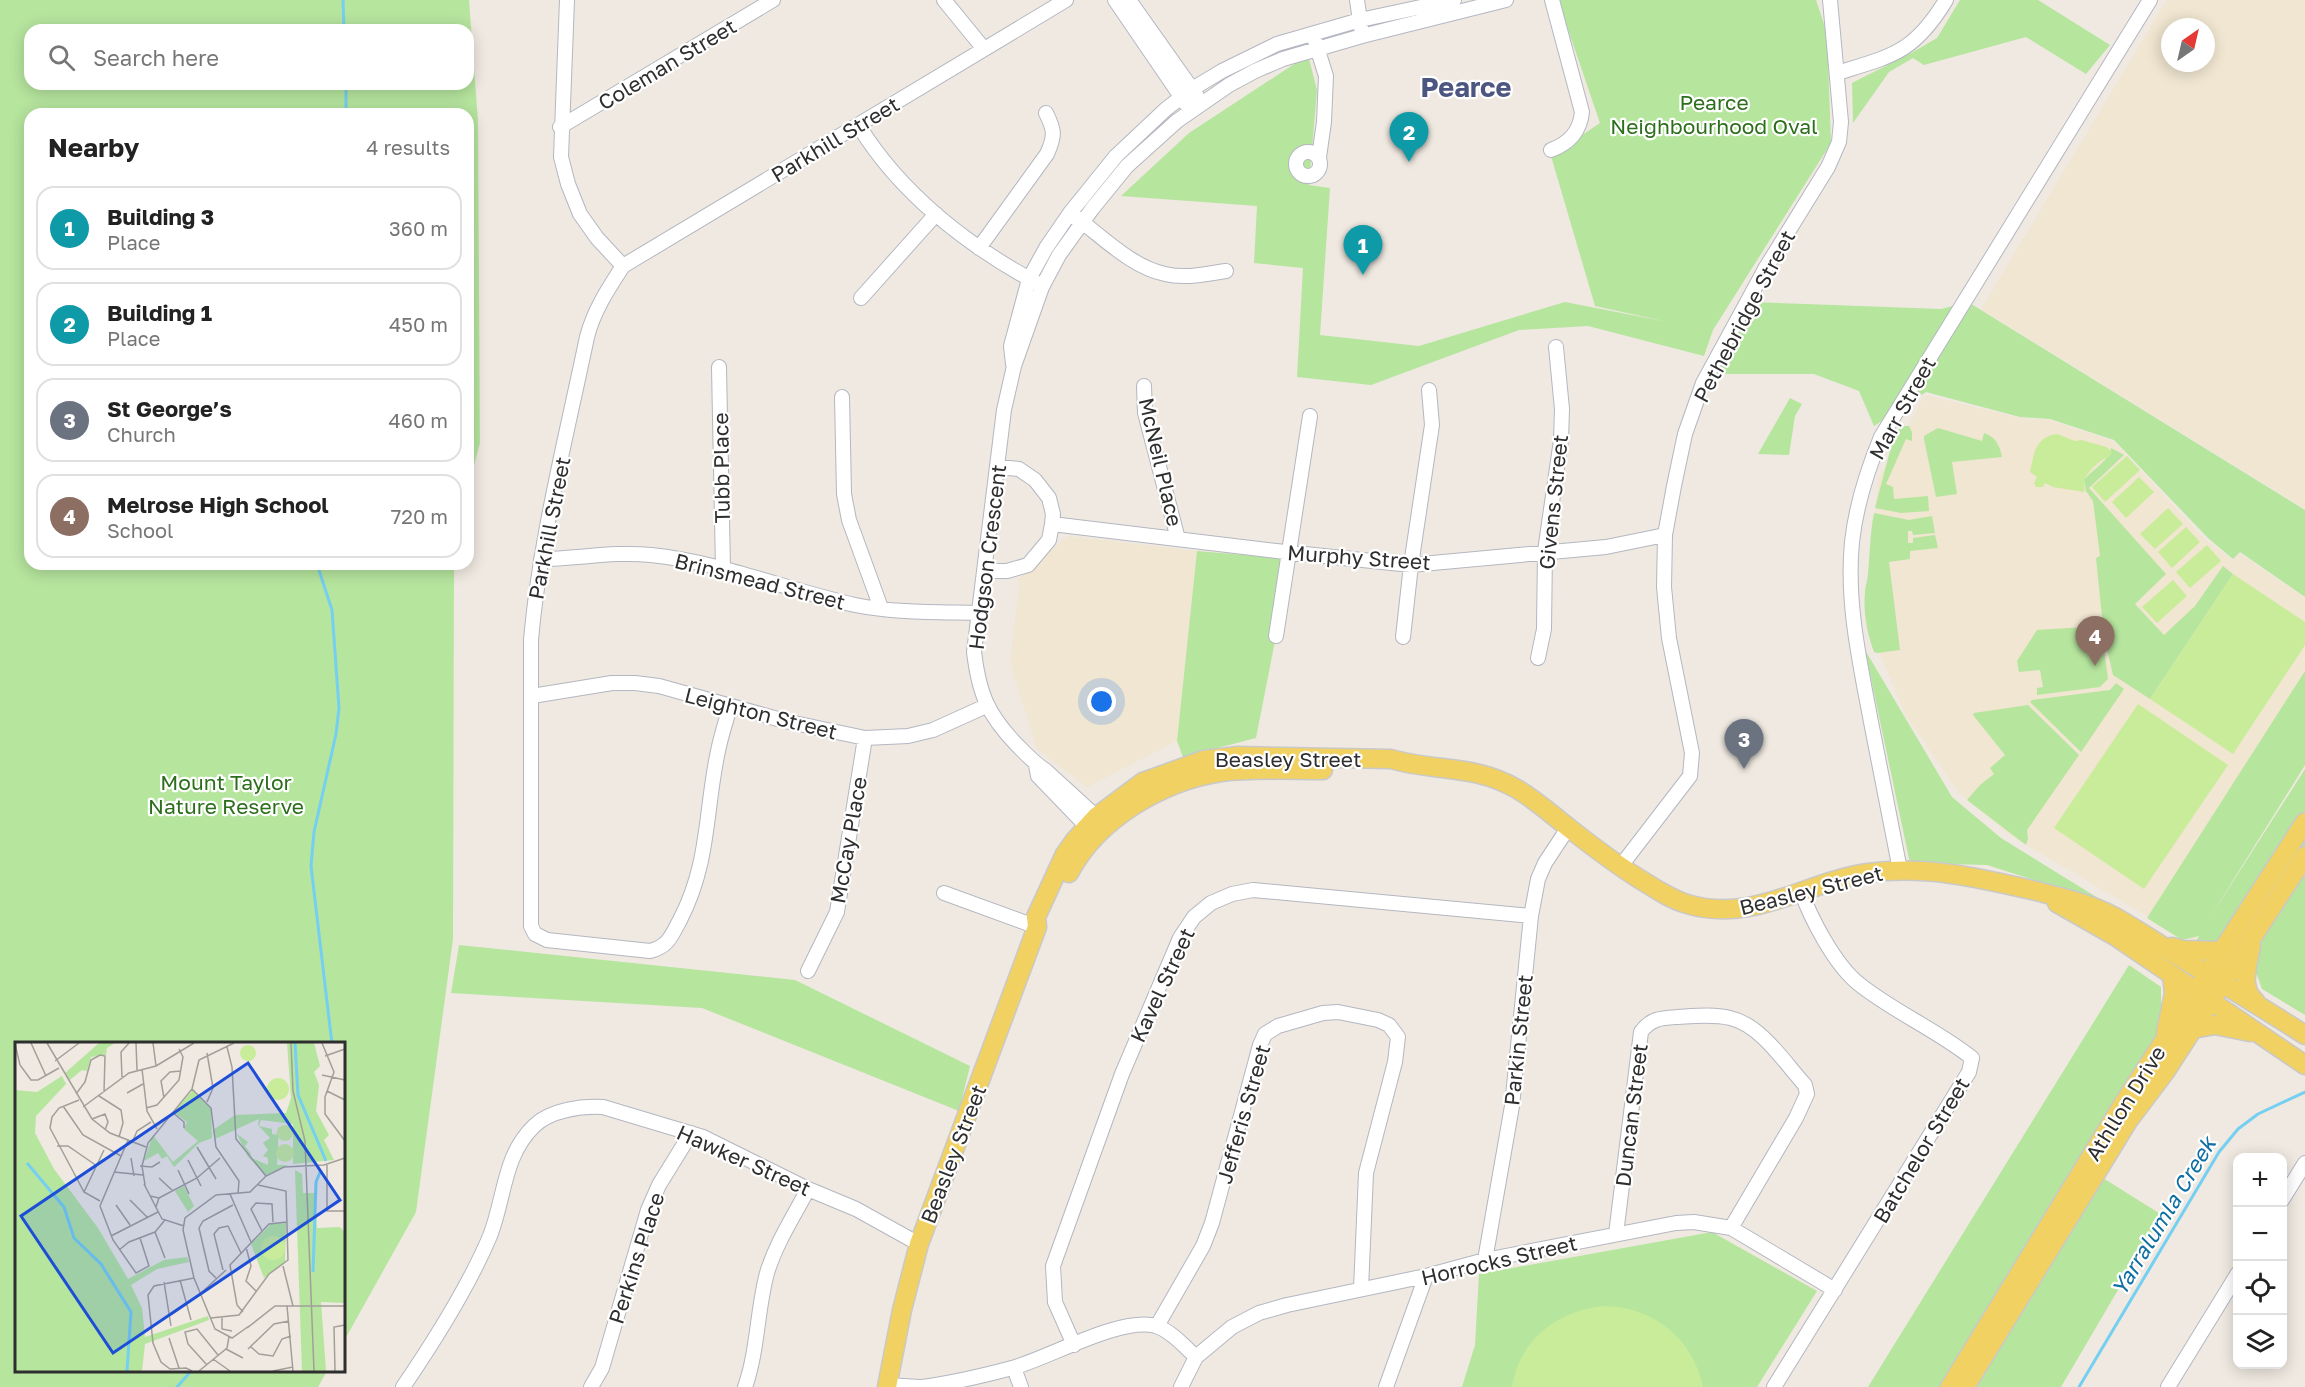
<!DOCTYPE html>
<html lang="en">
<head>
<meta charset="utf-8">
<style>
	body { margin:0; font-family:"Golos Text",sans-serif; background:#f2f2f2; color:#222 }
	.controls { position:absolute; right:18px; bottom:18px; display:grid; overflow:hidden; border-radius:12px; box-shadow:0 3px 15px #0003 }
	.controls button { width:54px; height:54px; display:grid; place-items:center; padding:0; border:0; border-bottom:2px solid #e0e0e0; background:#fff; color:#222; font:30px sans-serif }
	.compass { position:absolute; left:2161px; top:18px; width:54px; height:54px; border-radius:50%; background:#fff; box-shadow:0 3px 15px #0003; rotate:34deg }
	.you { position:absolute; left:1102px; top:702px; width:21px; height:21px; margin:-15px; border:4px solid #fff; border-radius:50%; background:#1a73e8; box-shadow:0 0 0 9px #1a73e833 }
	.badge { display:grid; place-items:center; width:39px; height:39px; border-radius:50%; background:#4264fb; color:#fff; font-size:20px; font-weight:700 }
	.pin { position:absolute; translate:-50% -50px; filter:drop-shadow(0 2px 3px #0008) }
	.pin::after { content:''; position:absolute; top:32px; width:21px; height:18px; background:inherit; clip-path:polygon(0 0,100% 0,50% 100%) }
	.list { margin:0; padding:0; list-style:none }
	h2 { display:flex; justify-content:space-between; align-items:center; height:78px; margin:0; padding:0 24px; font-size:26px }
	h2 small { font-size:20px; font-weight:400; color:#767676 }
	.list li { display:grid; grid-template-columns:39px 1fr auto; gap:18px; align-items:center; box-sizing:border-box; height:84px; margin:0 12px 12px; padding:0 12px; border:2px solid #e0e0e0; border-radius:18px }
	.list b { display:block; font-size:22px; white-space:nowrap }
	.list p { margin:0; font-size:20px; white-space:nowrap; color:#767676 }
	.list em { font-size:20px; font-style:normal; color:#767676 }
	.icon { flex:none; width:33px; height:33px; fill:none; stroke:currentColor; stroke-width:2; stroke-linecap:round; stroke-linejoin:round }
	.map { position:relative; flex:none; width:2305px; height:1387px; overflow:hidden }
	.search { position:absolute; background:#fff; box-shadow:0 3px 15px #0003; left:24px; top:24px; width:450px; height:66px; display:flex; align-items:center; gap:15px; box-sizing:border-box; padding:0 21px; border-radius:18px; color:#767676; font-size:22px }
	.panel { position:absolute; background:#fff; box-shadow:0 3px 15px #0003; left:24px; top:108px; width:450px; height:462px; border-radius:18px }
	.map>svg:first-child { display:block }
	.education { fill:#f0e6d1; fill-rule:evenodd }
	.green { fill:#b6e59e; fill-rule:evenodd }
	.pitch { fill:#c9ec9a }
	.lines { fill:none; stroke-linecap:round; stroke-linejoin:round }
	.stream { stroke:#75cff0; stroke-width:3 }
	.minor-casing { stroke:#b4b7c1; stroke-width:16 }
	.major-casing { stroke:#c9c9c9; stroke-width:21 }
	.minor { stroke:#fff; stroke-width:14 }
	.major { stroke:#f2d163; stroke-width:18 }
	.labels { text-anchor:middle; dominant-baseline:central; stroke-width:4.5; stroke-linejoin:round; paint-order:stroke }
	.street-label { font-size:21px; fill:#2e2e2e; stroke:#fff }
	.park-label { font-size:21px; fill:#2c6e1b; stroke:#fff }
	.water-label { font-size:22px; font-style:italic; fill:#0d6fa3; stroke:#fff }
	.district-label { font-size:27px; font-weight:bold; fill:#4d5680; stroke:#fff }
	.inset-river { fill:none; stroke:#75cff0; stroke-width:3 }
	.inset-road { fill:none; stroke:#a29e99; stroke-width:1.5 }
	.view { fill:#1d4ed8; fill-opacity:0.15; stroke:#1d4ed8; stroke-width:3 }
	.inset-edge { fill:none; stroke:#2e2e2e; stroke-width:3 }
</style>
</head>
<body>
<div class="map">
<svg width="2305" height="1387" viewBox="0 0 2305 1387">
	<rect width="100%" height="100%" fill="#efe9e1"/>
	<!-- education -->
	<path class="education" d="M2167,0H2305V509L1981,309ZM2170,27H2206V63H2170Z
		M1925,395L2020,418L2049,420L2113,441L2206,540L2233,560L2239,553L2305,598V766L2193,943L2011,836L1958,792L1905,714L1866,619L1878,479Z
		M1068,536L1197,551L1177,741L1087,787L1037,749L1010,663L1020,577Z"/>
	<!-- green -->
	<path class="green" d="M0,0H469L478,121L480,443L468,487V114H30V564H454L453,939L416,1212L344,1341V1044H16V1370L327,1371L318,1387H0ZM30,30H468V84H30Z
		M1558,0H1816L1827,33L1831,143L1713,330L1704,356L1588,326L1519,330L1371,385L1297,377L1303,268L1254,263L1257,206L1121,196L1189,133L1308,55L1317,90L1309,185L1330,188L1320,335L1419,346L1565,302L1668,322L1595,306L1551,156L1600,123Z
		M1960,0H2038L2110,45L2086,74L2026,37L1924,65L1913,58L1889,72L1853,123L1852,83L1913,52L1937,38Z
		M1750,302L1941,309L1968,302L2305,510V597L2240,552L2233,559L2209,539L2114,440L2050,419L2020,417L1926,392L1874,426L1859,391L1814,374H1714Z
		M1790,398L1802,404L1795,416L1789,455L1758,454Z
		M1901,426H1909L1912,432V441L1906,439L1886,484L1893,487L1894,499L1928,496L1929,511L1901,513L1875,508L1892,443Z
		M1938,428L1982,441L1984,433C1996,437 2000,446 2002,457L1952,462L1957,494L1936,497L1924,439V436Z
		M2111,448L2124,455L2089,488L2166,574L2135,604L2164,635L2195,606L2223,566L2233,574L2150,699L2113,675L2104,636L2096,558L2100,556L2093,501L2086,491L2084,480C2092,470 2110,460 2111,448Z
		M1874,513L1909,520L1932,516L1935,533L1913,535L1912,531H1908V543H1913V538L1935,535L1938,548L1910,551V559L1889,562L1900,650L1877,653L1874,652C1867,633 1863,612 1865,592C1865,586 1868,580 1868,574C1870,553 1870,533 1874,513Z
		M1197,551L1282,558L1276,636L1256,738L1183,757L1177,741Z
		M2101,626L2108,679L2100,687L2037,695V688L2043,687L2040,670L2019,672L2017,661L2037,630Z
		M1865,650L1952,797L2001,838L2106,903L1987,865L1910,863Z
		M2305,671V765L2209,919L2305,769V1015L2262,989L2257,975L2195,943L2199,936L2182,940L2147,918Z
		M2116,683L2124,689L2081,752L2030,702L2032,700L2110,690Z
		M2028,705L2079,755L2027,830L2028,839L2026,845L1967,800L1980,785L1994,774L1990,768L2005,755L1973,715L1974,713Z
		M459,945L795,980L970,1066L959,1111L702,1008L451,993Z
		M2129,965L2161,987V1028L2079,1163L2162,1215L2061,1387H1868Z
		M1712,1232L1817,1291L1757,1387H1462L1475,1345L1479,1274Z"/>
	<!-- pitch -->
	<path class="pitch" d="M2057,434L2075,441L2081,440L2096,444L2106,447L2112,452L2109,457C2100,459 2085,474 2084,482C2084,485 2085,489 2084,492L2053,487L2045,483L2043,487H2036L2034,483L2037,477L2030,472C2034,454 2035,437 2057,434Z
		M2127,456L2140,470L2105,502L2092,487Z
		M2139,477L2154,492L2126,518L2112,502Z
		M2168,508L2183,524L2155,549L2140,534Z
		M2186,527L2200,542L2172,568L2158,552Z
		M2207,545L2221,561L2190,588L2176,572Z
		M2233,574L2305,622V645L2233,754L2150,699Z
		M2173,580L2187,596L2157,623L2142,607Z
		M2138,704L2228,765L2144,889L2054,828Z
		M1606,1306C1655,1308 1693,1339 1703,1387H1512C1519,1339 1560,1309 1606,1306Z"/>
	<g class="lines">
		<!-- stream -->
		<path class="stream" d="M343,0L344,30
			M346,84V114
			M317,564L332,610L339,708L336,734L314,832L311,866L332,1044
			M177,1387L192,1370
			M2079,1387L2219,1152L2238,1129L2258,1114L2305,1092"/>
		<defs>
			<path id="minor" d="M567,0L561,157L568,184L580,214L597,238L623,266
				M944,0L984,49
				M1115,0L1186,104
				M1129,0L1197,96
				M1357,0L1361,28
				M1315,41L1326,76L1324,122L1319,157
				M1837,73C1892,56 1914,53 1946,0
				M859,126C900,193 967,245 1035,282
				M560,127L773,0
				M1551,150C1570,143 1580,131 1582,112L1552,0
				M1296 164a12 12 0 1 1 24 0a12 12 0 1 1-24 0Z
				M1074,216C1102,236 1131,267 1165,274C1185,279 1206,274 1226,271
				M979,248L1047,154C1055,136 1055,131 1046,113
				M861,298L936,214
				M1013,364L1011,346L1029,279L1046,248L1070,213L1116,156L1166,109L1192,89L1222,71L1277,44L1360,20L1454,0
				M719,367L723,569
				M1144,386L1145,413L1178,539
				M842,397L844,494L849,520L881,608
				M1052,524L1285,552L1411,565L1606,547L1665,535
				M541,559C577,559 614,551 651,555C720,562 787,590 855,605C895,613 937,612 978,613
				M984,571H1007L1028,565L1049,540L1052,524L1053,514L1049,498L1035,480L1019,469L998,467
				M1276,636L1310,416
				M1403,637L1411,565L1432,425L1429,390
				M1538,658L1544,629L1545,551L1561,440L1562,409L1556,347
				M532,696L612,683H635L659,686L785,721L865,738L908,736L933,730L986,706
				M730,707C726,721 721,736 718,751C705,811 710,862 680,920C671,936 669,946 650,951L547,940L535,934L531,926V640C540,538 566,438 587,337C594,310 608,289 623,266L1066,0
				M1036,765L1038,776L1093,833
				M1103,823L1045,770C1034,763 1026,754 1017,745C987,714 979,693 974,652L1004,410L1014,366L1042,287L1059,255L1092,209L1127,166L1177,121L1229,85L1255,71L1283,59L1362,36L1506,0
				M1620,867L1690,776L1692,753L1669,638L1664,587L1665,535L1674,486L1685,434L1703,383L1765,269L1828,167L1839,142L1841,122L1830,0
				M1900,870C1890,821 1881,771 1871,722C1860,663 1846,602 1852,542C1856,505 1867,471 1881,437L2150,0
				M944,893L1037,927
				M808,971L837,912L865,738
				M2282,1200L2305,1163
				M1616,1234L1641,1032C1651,1018 1662,1018 1678,1017C1695,1016 1713,1014 1730,1018C1761,1025 1784,1062 1805,1085L1807,1094L1796,1118L1731,1228
				M1485,1260L1512,1106L1531,916L1538,879L1545,863L1568,828
				M1157,1326L1203,1246L1212,1223L1260,1045L1265,1034L1278,1026L1323,1013L1338,1012L1378,1020L1389,1025L1398,1037L1395,1062L1366,1173L1361,1289
				M1074,1345L1055,1302L1053,1266L1122,1074L1180,938L1194,917L1211,903L1232,894L1253,890L1531,916
				M1014,1368L1021,1387
				M887,1385L920,1387
				M403,1387C435,1340 468,1288 490,1236C505,1198 503,1156 534,1126C550,1110 581,1106 603,1107L703,1137L808,1189L856,1209L919,1244
				M591,1387L602,1368L648,1210L659,1185L691,1133
				M745,1387C758,1350 757,1310 767,1273C776,1243 794,1216 808,1189
				M922,1387C952,1383 982,1376 1012,1368C1049,1358 1121,1316 1156,1326C1171,1331 1185,1347 1196,1357
				M1181,1387L1196,1357L1232,1327L1259,1313L1287,1305L1426,1276L1485,1260L1676,1223L1694,1222L1731,1228L1835,1290
				M1386,1387L1426,1276
				M1774,1387L1969,1072L1972,1058C1937,1030 1894,1012 1859,984C1835,965 1811,919 1801,891
				M2168,1387L2238,1273"/>
			<path id="major" d="M1069,873C1097,819 1162,781 1221,772C1254,768 1289,770 1323,770
				M2057,903L2115,936L2305,1065
				M2251,946C2248,964 2239,988 2255,1001
				M2172,947L2183,950L2222,951
				M2193,1029L2215,1025L2250,1032
				M2166,1032L2174,993L2172,975
				M887,1387L902,1310L919,1244L1037,927L1036,917L1065,854L1075,840L1096,817L1143,782L1204,760L1238,756L1391,759C1435,772 1474,764 1517,789C1536,800 1552,815 1569,828C1592,846 1614,863 1638,878C1654,888 1670,899 1687,904C1753,924 1805,882 1868,873C1925,865 1980,878 2036,891C2063,898 2088,903 2113,916C2133,927 2153,940 2173,953C2217,980 2261,1007 2305,1035
				M1950,1387L2120,1109L2305,822
				M1965,1387L2128,1121L2165,1072L2305,856"/>
		</defs>
		<!-- minor casing -->
		<use href="#minor" class="minor-casing"/>
		<!-- major casing -->
		<use href="#major" class="major-casing"/>
		<!-- minor -->
		<use href="#minor" class="minor"/>
		<!-- major -->
		<use href="#major" class="major"/>
	</g>
	<g class="labels">
		<!-- street labels -->
		<g class="street-label">
			<text transform="translate(667 64) rotate(-31)">Coleman Street</text>
			<text transform="translate(835 139) rotate(-31)">Parkhill Street</text>
			<text transform="translate(1744 316) rotate(-62)">Pethebridge Street</text>
			<text transform="translate(1902 408) rotate(-61)">Marr Street</text>
			<text transform="translate(1161 462) rotate(77)">McNeil Place</text>
			<text transform="translate(721 468) rotate(-91)">Tubb Place</text>
			<text transform="translate(1553 502) rotate(-84)">Givens Street</text>
			<text transform="translate(549 528) rotate(-79)">Parkhill Street</text>
			<text transform="translate(987 557) rotate(-83)">Hodgson Crescent</text>
			<text transform="translate(1359 557) rotate(4)">Murphy Street</text>
			<text transform="translate(760 581) rotate(14)">Brinsmead Street</text>
			<text transform="translate(761 713) rotate(14)">Leighton Street</text>
			<text x="1288" y="759">Beasley Street</text>
			<text transform="translate(848 840) rotate(-80)">McCay Place</text>
			<text transform="translate(1811 890) rotate(-14)">Beasley Street</text>
			<text transform="translate(1162 985) rotate(-65)">Kavel Street</text>
			<text transform="translate(1518 1040) rotate(-84)">Parkin Street</text>
			<text transform="translate(2125 1103) rotate(-58)">Athllon Drive</text>
			<text transform="translate(1243 1114) rotate(-74)">Jefferis Street</text>
			<text transform="translate(1631 1115) rotate(-83)">Duncan Street</text>
			<text transform="translate(1921 1150) rotate(-59)">Batchelor Street</text>
			<text transform="translate(953 1154) rotate(-69)">Beasley Street</text>
			<text transform="translate(744 1160) rotate(24)">Hawker Street</text>
			<text transform="translate(636 1258) rotate(-72)">Perkins Place</text>
			<text transform="translate(1499 1260) rotate(-13)">Horrocks Street</text>
		</g>
		<!-- park labels -->
		<g class="park-label">
			<text x="1714" y="102">Pearce<tspan x="1714" dy="24">Neighbourhood Oval</tspan></text>
			<text x="226" y="782">Mount Taylor<tspan x="226" dy="24">Nature Reserve</tspan></text>
		</g>
		<!-- water labels -->
		<g class="water-label">
			<text transform="translate(2163 1216) rotate(-59)">Yarralumla Creek</text>
		</g>
		<!-- district labels -->
		<g class="district-label">
			<text x="1466" y="87">Pearce</text>
		</g>
	</g>
	<!-- overview -->
	<g transform="translate(15 1042)">
		<rect width="330" height="330" fill="#efe9e1"/>
		<path d="M84,1H100L92,6L91,13L76,15L72,29L67,28L55,38L50,31ZM272,1H299L305,24L299,30L304,43L301,69L314,93L309,98L319,118L278,122V82L246,78L244,84L257,87V92L261,93L264,83L262,123H255H273L251,133L233,115L222,92L233,100L230,104L236,112L234,115L253,123V116L248,114L253,108L248,101L255,96L243,83L244,77L200,97L198,88L220,73L271,71L276,56ZM47,34L51,42L21,74L20,91L39,127L83,186L113,237L149,218L172,215L174,220L142,227L116,243L127,266L130,295L193,274L194,278L130,302L127,329H0V48L22,50ZM178,48L196,67L197,96L184,101L159,125L152,114L147,117L143,111L129,119L138,93L158,120L183,99L169,87L172,80L158,70ZM280,128L287,132L288,151H300L302,186L325,185L330,190V261L306,260L311,329H287ZM169,144L179,164L173,170L160,149ZM271,181L270,220L249,236L236,202L256,182Z" fill="#b6e59e"/>
		<path d="M225 11a8 8 0 1 1 16 0a8 8 0 1 1-16 0ZM252 47a11 11 0 1 1 22 0a11 11 0 1 1-22 0ZM262 91a8 8 0 1 1 16 0a8 8 0 1 1-16 0ZM261 111a9 9 0 1 1 18 0a9 9 0 1 1-18 0ZM246 206a12 12 0 1 1 24 0a12 12 0 1 1-24 0Z" fill="#c9ec9a"/>
		<path class="inset-river" d="M280,1L283,53L311,119M12,121L49,165L59,196L86,222L116,270L112,329M298,230L301,140L306,128"/>
		<path class="inset-road" d="M16,1L31,34M32,1L77,77L95,91L131,105M121,1L122,28M138,1L141,24M276,1L278,49L290,99L299,329M307,1L319,30L310,55V72L330,99M0,2L5,23L16,38H23L44,26M212,5L217,25L221,97L251,134M310,14L330,7M40,19L64,1M127,27L132,69L142,87M307,33L330,38M107,35L106,10L114,1M177,47L196,66L201,105L224,139L223,152M312,49L330,58M112,51L128,42M61,52L70,40L76,18L85,13L90,14L89,50M84,54L106,68L108,81L104,95M149,56L146,39L155,30L166,29M64,58L44,66L37,75L35,86L69,150L85,159M192,60L198,46L192,11M48,64L68,93L106,114M68,65L114,31L141,24L179,1M131,66L142,63L164,38L168,15L164,7M157,70L169,80V86M77,77L90,72L93,80L90,88M113,98L85,164L98,198L121,231L134,224L125,196M117,101L122,89L136,80M42,104H53L82,124M182,105L201,137M116,116L119,134M173,118L186,144M312,122V169H330M125,124L137,125L145,120M163,128L174,152M99,130L128,133M144,136L158,149M129,142L147,177L169,184M130,143L127,124L133,101L177,47L184,18L219,1M69,150L89,108M215,152L236,200M135,154L144,156L141,165M144,156L182,136L205,116M115,158L133,176M101,163L115,183M247,189L236,167L241,161L257,162L258,180M140,190L150,216M96,194L143,170M231,205L236,224L231,239L241,249M104,208L114,200L140,190L150,178M268,224L278,264M208,228L199,192L204,186L213,184L226,211M201,236L194,229L184,186L188,179L218,163M165,238L176,278M149,240L156,284M185,252L211,228M272,264L278,329M228,270L222,263L215,223L254,182L272,180M156,273L172,262M207,274V287L217,289M196,276L224,273L254,232L273,218L271,149L243,143M234,284L217,296L200,287L179,236L168,188L170,176L201,153L235,150L251,134L269,125L309,123L330,116M232,286L260,264H330M154,296L164,326M236,305L244,312L258,314L267,297L276,294M211,307L228,316M233,307L259,282L274,279M198,317L215,329M192,323L173,302L170,290L182,287L203,313M177,329L171,326L155,327L146,320L138,301L133,253L139,244L179,236M184,329L212,306L214,295M258,329L278,325M320,329L319,285L330,283"/>
		<path class="view" d="M233,21L325,158L98,311L6,174Z"/>
		<rect width="330" height="330" class="inset-edge"/>
	</g>
</svg>
<div class="controls">
<button>+</button>
<button>−</button>
<button><svg class="icon" aria-label="locate" viewBox="0 0 24 24"><circle cx="12" cy="12" r="6"/><path d="M12 2v4M12 18v4M2 12h4M18 12h4"/></svg></button>
<button><svg class="icon" aria-label="layers" viewBox="0 0 24 24"><path d="M12 4l9 5-9 5-9-5zM3 14l9 5 9-5"/></svg></button>
</div>
<svg class="compass" viewBox="-18 -18 36 36"><path d="M0-13l5 13h-10z" fill="#e53935"/><path d="M0 13l5-13h-10z" fill="#767676"/></svg>
<div class="you"></div>
<div class="pin badge" style="left:1363px;top:275px;background:#0f9aa8">1</div>
<div class="pin badge" style="left:1409px;top:162px;background:#0f9aa8">2</div>
<div class="pin badge" style="left:1744px;top:769px;background:#6b7280">3</div>
<div class="pin badge" style="left:2095px;top:666px;background:#8d6e63">4</div>
<div class="search"><svg class="icon" aria-label="search" viewBox="0 0 24 24"><circle cx="10" cy="10" r="6"/><path d="M15 15l6 6"/></svg>Search here</div>
<section class="panel">
<h2>Nearby<small>4 results</small></h2>
<ul class="list">
<li><span class="badge" style="background:#0f9aa8">1</span><div><b>Building 3</b><p>Place</p></div><em>360 m</em></li>
<li><span class="badge" style="background:#0f9aa8">2</span><div><b>Building 1</b><p>Place</p></div><em>450 m</em></li>
<li><span class="badge" style="background:#6b7280">3</span><div><b>St George’s</b><p>Church</p></div><em>460 m</em></li>
<li><span class="badge" style="background:#8d6e63">4</span><div><b>Melrose High School</b><p>School</p></div><em>720 m</em></li>
</ul>
</section>
</div>
</body>
</html>
